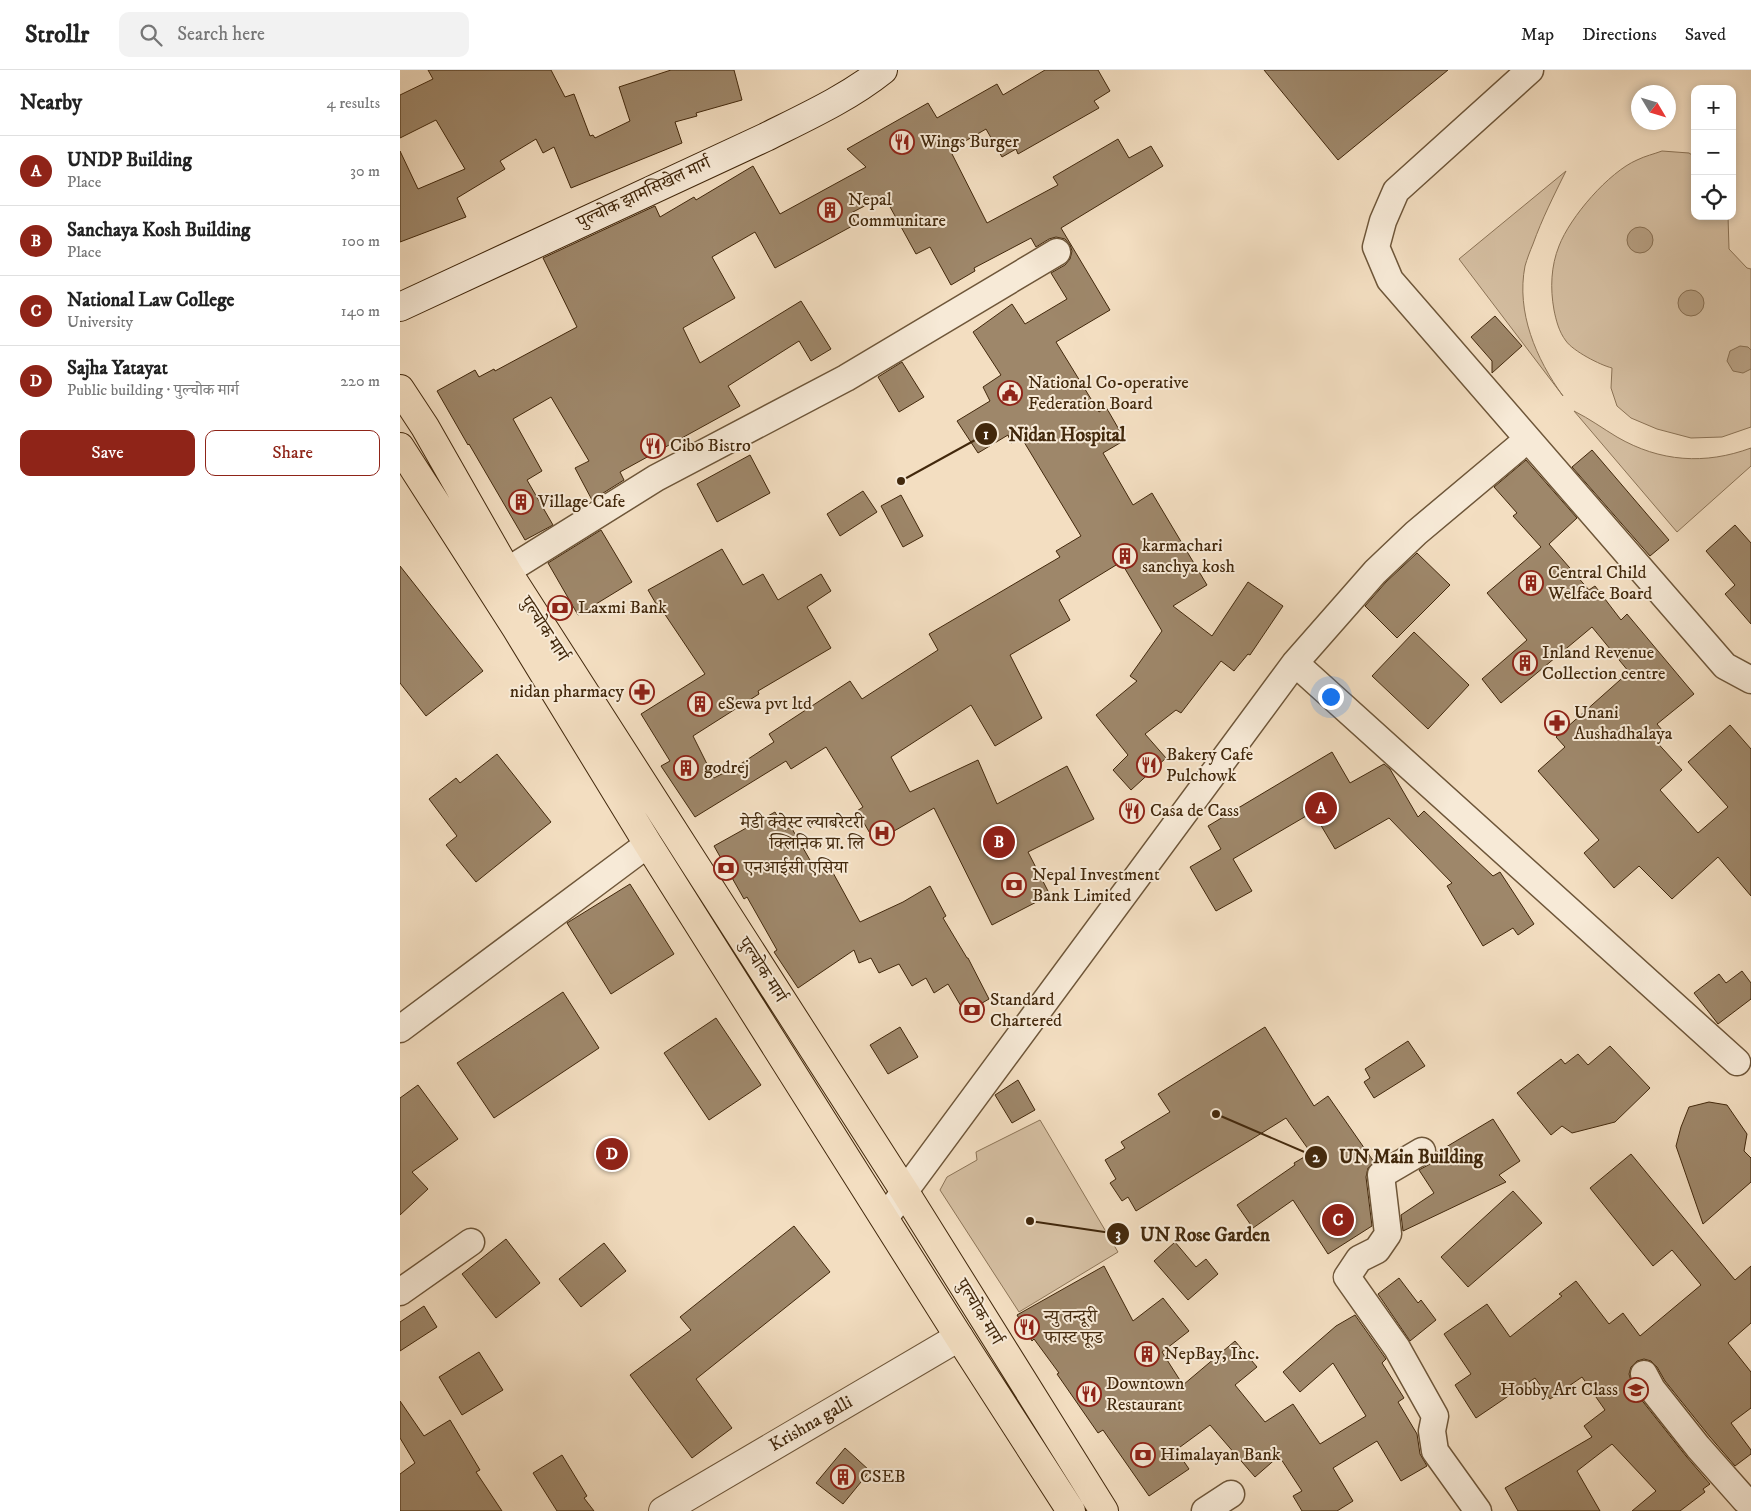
<!DOCTYPE html>
<html lang="en">
<head>
<meta charset="utf-8">
<style>
	body { margin:0; font-family:"IM FELL DW Pica","Noto Serif Devanagari",serif; background:#f2f2f2; color:#222 }
	.controls { position:absolute; right:15px; top:15px; display:grid; overflow:hidden; border-radius:10px; box-shadow:0 2px 8px #0003 }
	.controls button { width:45px; height:45px; display:grid; place-items:center; padding:0; border:0; border-bottom:1px solid #e0e0e0; background:#fff; color:#222; font:25px sans-serif }
	.compass { position:absolute; left:1231px; top:15px; width:45px; height:45px; border-radius:50%; background:#fff; box-shadow:0 2px 8px #0003; rotate:128deg }
	.you { position:absolute; left:930px; top:626px; width:18px; height:18px; margin:-12px; border:4px solid #fff; border-radius:50%; background:#1a73e8; box-shadow:0 0 0 8px #1a73e833 }
	.badge { display:grid; place-items:center; width:32px; height:32px; border-radius:50%; background:#8f2418; color:#fff; font-size:16px; font-weight:700 }
	.pin { position:absolute; translate:-50% -50%; border:2px solid #fff; box-shadow:0 1px 5px #0006 }
	.list { margin:0; padding:0; list-style:none }
	h2 { display:flex; justify-content:space-between; align-items:center; height:65px; margin:0; padding:0 20px; font-size:21px }
	h2 small { font-size:16px; font-weight:400; color:#767676 }
	.list li { display:grid; grid-template-columns:32px 1fr auto; gap:15px; align-items:center; box-sizing:border-box; height:70px; padding:0 20px; border-top:1px solid #e0e0e0 }
	.list b { display:block; font-size:19px; white-space:nowrap }
	.list p { margin:0; font-size:16px; white-space:nowrap; color:#767676 }
	.list em { font-size:16px; font-style:normal; color:#767676 }
	.actions { display:flex; gap:10px; padding:15px 20px }
	.actions a { flex:1; padding:11px 0; border:1px solid #8f2418; border-radius:10px; text-align:center; font-size:18px; color:#8f2418 }
	.actions .main { background:#8f2418; color:#fff }
	.icon { flex:none; width:28px; height:28px; fill:none; stroke:currentColor; stroke-width:2; stroke-linecap:round; stroke-linejoin:round }
	.map { position:relative; flex:none; width:1351px; height:1441px; overflow:hidden }
	header { display:flex; align-items:center; gap:30px; box-sizing:border-box; height:70px; padding:0 25px; background:#fff; border-bottom:1px solid #e0e0e0 }
	header strong { font-size:24px }
	nav { display:flex; gap:28px; margin-inline-start:auto; font-size:18px }
	.search { width:350px; height:45px; background:#f2f2f2; display:flex; align-items:center; gap:12px; box-sizing:border-box; padding:0 18px; border-radius:10px; color:#767676; font-size:19px }
	main { display:flex }
	aside { flex:1; background:#fff }
	.map>svg:first-child { display:block }
	.green { fill:#d5bfa2; stroke:#8c7457 }
	.water { fill:#b7a083; stroke:#887053 }
	.building { fill:#9e876a; stroke:#42280c }
	.lines { fill:none; stroke-linecap:round; stroke-linejoin:round }
	.minor-casing { stroke:#6e5639; stroke-width:29 }
	.tertiary-casing { stroke:#6e5639; stroke-width:30 }
	.secondary-casing { stroke:#42280c; stroke-width:30 }
	.primary-casing { stroke:#42280c; stroke-width:30 }
	.minor { stroke:#f7ead7; stroke-width:26 }
	.tertiary { stroke:#f7ead7; stroke-width:28 }
	.secondary { stroke:#f7ead7; stroke-width:28 }
	.primary { stroke:#f3dec1; stroke-width:28 }
	.labels { text-anchor:middle; dominant-baseline:central; stroke-width:4; stroke-linejoin:round; paint-order:stroke }
	.poi-label { font-size:18px; fill:#42280c; stroke:#f7ead7; text-anchor:start }
	.street-label { font-size:18px; fill:#42280c; stroke:#f7ead7 }
	.leader { fill:none; stroke:#42280c; stroke-width:2 }
	.callout-dot { fill:#42280c; stroke:#f7ead7; stroke-width:2 }
	.mark-label { font-size:15px; text-anchor:middle; font-weight:bold; fill:#fff }
	.callout-label { font-size:19px; text-anchor:middle; font-weight:bold; fill:#42280c; stroke:#f7ead7; stroke-width:4; stroke-linejoin:round; paint-order:stroke }
</style>
</head>
<body>
<header>
<strong>Strollr</strong>
<div class="search"><svg class="icon" aria-label="search" viewBox="0 0 24 24"><circle cx="10" cy="10" r="6"/><path d="M15 15l6 6"/></svg>Search here</div>
<nav><a>Map</a><a>Directions</a><a>Saved</a></nav>
</header>
<main>
<aside>
<h2>Nearby<small>4 results</small></h2>
<ul class="list">
<li><span class="badge">A</span><div><b>UNDP Building</b><p>Place</p></div><em>30 m</em></li>
<li><span class="badge">B</span><div><b>Sanchaya Kosh Building</b><p>Place</p></div><em>100 m</em></li>
<li><span class="badge">C</span><div><b>National Law College</b><p>University</p></div><em>140 m</em></li>
<li><span class="badge">D</span><div><b>Sajha Yatayat</b><p>Public building · पुल्चोक मार्ग</p></div><em>220 m</em></li>
</ul>
<div class="actions"><a class="main">Save</a><a>Share</a></div>
</aside>
<div class="map">
<svg width="1351" height="1441" viewBox="0 0 1351 1441">
	<rect width="100%" height="100%" fill="#f3dec1"/>
	<filter id="stains"><feTurbulence type="fractalNoise" baseFrequency=".004" numOctaves="4"/><feColorMatrix values="0 0 0 0 .2 0 0 0 0 .09 0 0 0 0 .02 0 0 0 .5 -.17"/></filter>
	<radialGradient id="worn" r=".72"><stop offset=".6" stop-color="#630" stop-opacity="0"/><stop offset="1" stop-color="#630" stop-opacity=".3"/></radialGradient>
	<!-- green -->
	<path class="green" d="M1262,81L1289,83L1295,87V146H1328L1329,179L1347,198L1351,199V357L1322,367L1291,368L1257,359L1231,348L1217,336L1211,318L1212,298C1200,295 1173,281 1166,271C1159,262 1156,250 1154,240C1150,218 1151,196 1159,176C1170,147 1209,102 1237,90C1245,86 1254,84 1262,81Z
		M1166,101C1154,125 1142,149 1133,174C1130,181 1127,189 1125,196C1116,242 1136,289 1163,326L1059,189Z
		M1174,341C1190,349 1202,358 1217,367C1260,392 1305,395 1351,378V396L1277,462Z
		M640,1050L718,1182L619,1242L540,1120L547,1107L577,1090L576,1082Z"/>
	<!-- water -->
	<path class="water" d="M1227 170a13 13 0 1 1 26 0a13 13 0 1 1-26 0Z
		M1278 233a13 13 0 1 1 26 0a13 13 0 1 1-26 0Z
		M1340,276L1348,277L1351,280V299L1343,303L1333,301L1327,291L1330,281Z"/>
	<!-- building -->
	<path class="building" d="M28,0H151L165,27L174,24L190,66L193,65L195,68L230,51L219,17L271,0H334L342,30L296,43L297,46L275,52L282,73L171,118L154,77L143,83L136,69L100,91L105,99L57,128L66,147L0,172V81L18,119L65,99L36,50L0,68V25L33,9Z
		M645,0H698L710,21L694,31L699,38L618,84L616,79L602,87L586,59L550,80L587,153L658,115L653,107L718,69L729,88L751,76L763,96L661,158L710,240L656,272L699,342L706,337L725,370L703,383L733,435L752,423L807,515L773,536L812,566L848,512L883,536L850,585L848,584L834,601L821,591L781,643L776,640L745,664L766,688L731,720L713,700L728,685L696,645L737,611L730,606L762,561L721,492L659,530L670,550L610,585L642,648L595,676L571,635L491,687L510,722L578,690L597,734L667,696L694,749L628,782L650,825L592,855L534,738L475,772L457,741L463,737L426,677L391,699L386,691L295,747L261,696L270,691L241,644L305,604L264,543L262,544L248,520L322,479L343,515L363,504L378,530L421,504L431,521L407,537L431,578L358,621L359,624L293,666L314,708L339,695L374,672L369,664L450,611L462,629L538,580L529,564L660,487L656,481L681,466L621,367L611,373L608,365L578,383L557,351L590,331L583,317L601,305L573,262L612,234L625,254L667,229L651,203L665,195L670,189L672,181L670,175L665,169L656,167L649,169L636,177L631,168L574,198L575,201L551,215L530,177L516,184L484,126L451,143L456,154L375,198L355,162L312,187L335,228L283,258L300,293L401,231L431,279L411,291L399,271L328,316L340,336L220,402L224,410L192,430L175,398L189,391L151,327L113,349L142,401L127,410L153,455L125,470L69,374L68,375L37,321L75,300L79,307L94,299L95,301L177,257L143,188L255,136L260,147L294,127L296,130L353,96L380,144L466,97L447,79L528,33L537,48L597,14L603,25Z
		M864,0H1048L938,90Z
		M1095,246L1122,276L1092,303V291L1071,267Z
		M502,292L524,327L499,342L478,307Z
		M1192,380L1269,470L1250,486L1172,397Z
		M350,385L370,423L317,452L297,414Z
		M1126,390L1177,448L1149,474L1189,520L1195,516L1221,550L1227,544L1294,624L1257,654L1262,660L1253,668L1282,700L1260,720L1298,763L1328,737L1288,692L1330,655L1351,679V826L1318,787L1272,829L1239,796L1214,818L1184,783L1199,770L1138,701L1165,677L1156,667L1229,602L1192,557L1101,633L1082,609L1127,570L1087,523L1141,477L1113,446L1117,443L1094,417Z
		M463,421L477,442L440,466L427,444Z
		M501,425L523,466L503,477L481,436Z
		M1335,455L1351,473V554L1325,524L1335,515L1306,481Z
		M201,460L232,512L178,545L148,493Z
		M1017,483L1050,515L997,568L965,536L986,512Z
		M0,496L83,601L26,646L0,613Z
		M1014,562L1069,615L1028,659L972,606Z
		M932,682L950,713L984,694L990,699L1018,747L1024,741L1093,806L1100,802L1134,854L1118,865L1113,858L1083,876L1047,816L1052,813L989,748L935,779L913,742L833,789L852,821L816,841L790,797L821,779L808,756Z
		M97,684L151,752L76,812L46,775L57,766L29,729L56,708L60,713Z
		M375,742L385,760L391,757L414,797L426,790L460,852L503,832L530,816L546,846L543,848L567,888H568L589,929L565,943L548,914L534,923L526,908L512,916L499,894L479,903L471,888L459,893L454,880L398,918L374,882L377,880L347,827L344,829L314,776Z
		M230,814L274,884L211,924L167,853Z
		M1342,901L1351,913V929L1318,954L1294,923L1319,904L1326,913Z
		M163,922L199,978L94,1048L57,993Z
		M316,948L361,1015L309,1050L264,983Z
		M500,957L518,987L488,1004L470,975Z
		M865,957L914,1036L928,1026L974,1092L968,1098L966,1107L972,1156L928,1184L893,1130L853,1158L837,1135L895,1095L894,1093L911,1083L886,1048L736,1141L728,1127L722,1131L710,1113L716,1109L705,1090L725,1078L721,1072L770,1042L758,1024Z
		M1008,971L1025,996L974,1028L964,1012L970,1008L965,999Z
		M1210,976L1250,1018L1215,1052L1172,1063L1162,1056L1151,1065L1117,1023L1161,989L1165,994L1178,984L1188,995Z
		M618,1010L635,1040L612,1053L595,1025Z
		M18,1015L58,1069L12,1102L28,1119L0,1145V1028Z
		M1309,1032L1327,1035L1347,1064L1344,1081L1351,1088V1112L1303,1154L1276,1076L1281,1057L1289,1037Z
		M1093,1049L1120,1091L1099,1105L1106,1112L1003,1161L1001,1145L1034,1123L1019,1100L1030,1094L1035,1089L1036,1083Z
		M1231,1084L1335,1210L1351,1196V1253L1328,1273L1351,1302V1338L1331,1353L1351,1380V1384L1335,1396L1310,1367L1265,1311L1257,1297L1251,1291L1244,1289L1237,1291L1231,1297L1229,1304L1231,1311L1240,1328L1286,1386L1310,1414L1303,1419L1305,1422L1280,1441H1232L1256,1421L1212,1374L1177,1401L1200,1441H1118L1105,1418L1192,1367L1184,1356L1205,1340L1182,1307L1150,1329L1135,1308L1076,1348L1055,1315L1071,1304L1044,1264L1087,1234L1110,1267L1162,1226L1159,1224L1176,1211L1209,1254L1223,1243L1240,1266L1301,1215L1272,1180L1253,1196L1190,1118Z
		M1113,1121L1142,1153L1068,1217L1041,1187Z
		M394,1156L430,1202L296,1309L332,1358L292,1388L230,1305L291,1260L280,1247Z
		M106,1169L140,1213L96,1248L62,1204Z
		M775,1172L796,1197L806,1189L818,1204L788,1230L754,1191Z
		M204,1173L226,1201L181,1237L159,1209Z
		M704,1196L733,1251L763,1228L789,1261L762,1282L783,1315L835,1271L857,1297L835,1315L865,1352L893,1334L920,1374L966,1346L933,1293L900,1322L883,1302L936,1256L955,1245L986,1289L982,1293L1004,1328L998,1332L1017,1364L1020,1384L1027,1396L1001,1411L977,1371L933,1398L953,1431L937,1441H902L893,1426L902,1421L879,1386L855,1407L810,1355L776,1380L789,1399L749,1426L703,1360L698,1363L657,1304L659,1303L634,1269L632,1271L617,1245Z
		M999,1208L1018,1233L1021,1230L1036,1250L1010,1271L978,1224Z
		M24,1236L37,1257L0,1281V1252Z
		M79,1282L103,1320L62,1345L39,1307Z
		M0,1331L24,1366L50,1350L80,1400L76,1402L102,1441H0V1404L15,1393L0,1368Z
		M445,1378L470,1401L443,1434L416,1413Z
		M162,1385L187,1426L184,1428L194,1441H157L133,1403Z"/>
	<g class="lines">
		<defs>
			<path id="minor" d="M1130,0L996,121L983,151L976,177L990,210L1325,596L1351,610
				M107,501L256,408L446,308L657,182
				M895,593L1337,992
				M0,959L248,774
				M1022,1081L981,1105L988,1164L977,1180L959,1189L947,1207L997,1278L1035,1346L1032,1361L1035,1381L1078,1441
				M485,1148L895,593L975,502L1016,463L1128,369
				M0,1222L71,1172
				M1244,1304L1252,1319L1298,1377L1345,1430
				M805,1441L831,1424"/>
			<path id="tertiary" d="M263,1441L559,1267"/>
			<path id="secondary" d="M0,237L366,67C406,47 448,28 483,0"/>
			<path id="primary" d="M0,319L25,357L107,501L505,1122L704,1441
				M0,377L116,558L248,774L559,1267L671,1441"/>
		</defs>
		<!-- minor casing -->
		<use href="#minor" class="minor-casing"/>
		<!-- tertiary casing -->
		<use href="#tertiary" class="tertiary-casing"/>
		<!-- secondary casing -->
		<use href="#secondary" class="secondary-casing"/>
		<!-- primary casing -->
		<use href="#primary" class="primary-casing"/>
		<!-- minor -->
		<use href="#minor" class="minor"/>
		<!-- tertiary -->
		<use href="#tertiary" class="tertiary"/>
		<!-- secondary -->
		<use href="#secondary" class="secondary"/>
		<!-- primary -->
		<use href="#primary" class="primary"/>
	</g>
	<!-- icons -->
	<defs>
		<symbol id="restaurant-ring" viewBox="-11 -11 22 22"><circle r="9.5" fill="#f7ead7" stroke="#8f2418" stroke-width="1.5"/><path d="M-5-6h1v4h1v-4h1v4h1v-4h1v5L-1.5 .5V6h-2V.5L-5-1ZM5-6V6H3V1.5H1.5Q1.5-4 5-6Z" fill="#8f2418"/></symbol>
		<symbol id="building-ring" viewBox="-11 -11 22 22"><circle r="9.5" fill="#f7ead7" stroke="#8f2418" stroke-width="1.5"/><path d="M-4-6H4V6H1V3H-1V6H-4ZM-2.5-4.3h1.7v1.8h-1.7ZM.8-4.3h1.7v1.8H.8ZM-2.5-1h1.7V.8h-1.7ZM.8-1h1.7V.8H.8Z" fill="#8f2418"/></symbol>
		<symbol id="civic-ring" viewBox="-11 -11 22 22"><circle r="9.5" fill="#f7ead7" stroke="#8f2418" stroke-width="1.5"/><path d="M-.6-6.5H3V-4.5H.6V-3L4-1V1h2V6H-6V1h2V-1L-.6-3ZM-1.2 2.5V6h2.4V2.5Z" fill="#8f2418"/></symbol>
		<symbol id="bank-ring" viewBox="-11 -11 22 22"><circle r="9.5" fill="#f7ead7" stroke="#8f2418" stroke-width="1.5"/><path d="M-6-4H6V4H-6ZM0-2.3a2.3 2.3 0 1 0 0 4.6a2.3 2.3 0 1 0 0-4.6Z" fill="#8f2418"/></symbol>
		<symbol id="pharmacy-ring" viewBox="-11 -11 22 22"><circle r="9.5" fill="#f7ead7" stroke="#8f2418" stroke-width="1.5"/><path d="M-2-6h4v4h4v4h-4v4h-4v-4h-4v-4h4Z" fill="#8f2418"/></symbol>
		<symbol id="hospital-ring" viewBox="-11 -11 22 22"><circle r="9.5" fill="#f7ead7" stroke="#8f2418" stroke-width="1.5"/><path d="M-5-5h3v3.5h4V-5h3V5h-3V1.5h-4V5h-3Z" fill="#8f2418"/></symbol>
		<symbol id="school-ring" viewBox="-11 -11 22 22"><circle r="9.5" fill="#f7ead7" stroke="#8f2418" stroke-width="1.5"/><path d="M0-5L7-2L0 1L-7-2ZM-4 1L0 2.5L4 1V4Q0 6-4 4Z" fill="#8f2418"/></symbol>
	</defs>
	<g fill-rule="evenodd">
		<use href="#restaurant-ring" x="488" y="58" width="28" height="28"/>
		<use href="#building-ring" x="416" y="126" width="28" height="28"/>
		<use href="#civic-ring" x="596" y="309" width="28" height="28"/>
		<use href="#restaurant-ring" x="239" y="362" width="28" height="28"/>
		<use href="#building-ring" x="107" y="418" width="28" height="28"/>
		<use href="#building-ring" x="711" y="472" width="28" height="28"/>
		<use href="#building-ring" x="1117" y="499" width="28" height="28"/>
		<use href="#bank-ring" x="146" y="524" width="28" height="28"/>
		<use href="#building-ring" x="1111" y="579" width="28" height="28"/>
		<use href="#pharmacy-ring" x="228" y="608" width="28" height="28"/>
		<use href="#building-ring" x="286" y="620" width="28" height="28"/>
		<use href="#pharmacy-ring" x="1143" y="639" width="28" height="28"/>
		<use href="#restaurant-ring" x="735" y="681" width="28" height="28"/>
		<use href="#building-ring" x="272" y="684" width="28" height="28"/>
		<use href="#restaurant-ring" x="718" y="727" width="28" height="28"/>
		<use href="#hospital-ring" x="468" y="749" width="28" height="28"/>
		<use href="#bank-ring" x="312" y="784" width="28" height="28"/>
		<use href="#bank-ring" x="600" y="801" width="28" height="28"/>
		<use href="#bank-ring" x="558" y="926" width="28" height="28"/>
		<use href="#restaurant-ring" x="613" y="1243" width="28" height="28"/>
		<use href="#building-ring" x="733" y="1270" width="28" height="28"/>
		<use href="#school-ring" x="1222" y="1306" width="28" height="28"/>
		<use href="#restaurant-ring" x="675" y="1310" width="28" height="28"/>
		<use href="#bank-ring" x="729" y="1371" width="28" height="28"/>
		<use href="#building-ring" x="429" y="1393" width="28" height="28"/>
	</g>
	<g class="labels">
		<!-- poi labels -->
		<g class="poi-label">
			<text x="520" y="72">Wings Burger</text>
			<text x="448" y="130">Nepal<tspan x="448" dy="21">Communitare</tspan></text>
			<text x="628" y="313">National Co-operative<tspan x="628" dy="21">Federation Board</tspan></text>
			<text x="270" y="376">Cibo Bistro</text>
			<text x="138" y="432">Village Cafe</text>
			<text x="742" y="476">karmachari<tspan x="742" dy="21">sanchya kosh</tspan></text>
			<text x="1148" y="503">Central Child<tspan x="1148" dy="21">Welface Board</tspan></text>
			<text x="178" y="538">Laxmi Bank</text>
			<text x="1142" y="583">Inland Revenue<tspan x="1142" dy="21">Collection centre</tspan></text>
			<text x="224" y="622" text-anchor="end">nidan pharmacy</text>
			<text x="318" y="634">eSewa pvt ltd</text>
			<text x="1174" y="643">Unani<tspan x="1174" dy="21">Aushadhalaya</tspan></text>
			<text x="766" y="685">Bakery Cafe<tspan x="766" dy="21">Pulchowk</tspan></text>
			<text x="304" y="698">godrej</text>
			<text x="750" y="741">Casa de Cass</text>
			<text x="464" y="753" text-anchor="end">मेडी क्वेस्ट ल्याबरेटरी<tspan x="464" dy="21">क्लिनिक प्रा. लि</tspan></text>
			<text x="344" y="798">एनआईसी एसिया</text>
			<text x="632" y="805">Nepal Investment<tspan x="632" dy="21">Bank Limited</tspan></text>
			<text x="590" y="930">Standard<tspan x="590" dy="21">Chartered</tspan></text>
			<text x="644" y="1247">न्यु तन्दूरी<tspan x="644" dy="21">फास्ट फूड</tspan></text>
			<text x="764" y="1284">NepBay, Inc.</text>
			<text x="706" y="1314">Downtown<tspan x="706" dy="21">Restaurant</tspan></text>
			<text x="1218" y="1320" text-anchor="end">Hobby Art Class</text>
			<text x="760" y="1385">Himalayan Bank</text>
			<text x="460" y="1407">CSEB</text>
		</g>
		<!-- street labels -->
		<g class="street-label">
			<text transform="translate(244 123) rotate(-25)">पुल्चोक झामसिखेल मार्ग</text>
			<text transform="translate(144 559) rotate(57)">पुल्चोक मार्ग</text>
			<text transform="translate(362 900) rotate(57)">पुल्चोक मार्ग</text>
			<text transform="translate(579 1242) rotate(59)">पुल्चोक मार्ग</text>
			<text transform="translate(411 1354) rotate(-30)">Krishna galli</text>
		</g>
	</g>
	<!-- callouts -->
	<path class="leader" d="M501 411L586 364M816 1044L916 1087M630 1151L718 1164"/>
	<g class="callout-dot">
		<circle cx="501" cy="411" r="5"/>
		<circle cx="816" cy="1044" r="5"/>
		<circle cx="630" cy="1151" r="5"/>
		<circle cx="586" cy="364" r="12"/>
		<circle cx="916" cy="1087" r="12"/>
		<circle cx="718" cy="1164" r="12"/>
	</g>
	<g class="mark-label">
		<text x="586" y="369">1</text>
		<text x="916" y="1092">2</text>
		<text x="718" y="1169">3</text>
	</g>
	<g class="callout-label">
		<text x="667" y="371">Nidan Hospital</text>
		<text x="1011" y="1093">UN Main Building</text>
		<text x="805" y="1171">UN Rose Garden</text>
	</g>
	<rect width="100%" height="100%" filter="url(#stains)"/>
	<rect width="100%" height="100%" fill="url(#worn)"/>
</svg>
<div class="controls">
<button>+</button>
<button>−</button>
<button><svg class="icon" aria-label="locate" viewBox="0 0 24 24"><circle cx="12" cy="12" r="6"/><path d="M12 2v4M12 18v4M2 12h4M18 12h4"/></svg></button>
</div>
<svg class="compass" viewBox="-18 -18 36 36"><path d="M0-13l5 13h-10z" fill="#e53935"/><path d="M0 13l5-13h-10z" fill="#767676"/></svg>
<div class="you"></div>
<div class="pin badge" style="left:921px;top:738px">A</div>
<div class="pin badge" style="left:599px;top:772px">B</div>
<div class="pin badge" style="left:938px;top:1150px">C</div>
<div class="pin badge" style="left:212px;top:1084px">D</div>
</div>
</main>
</body>
</html>
